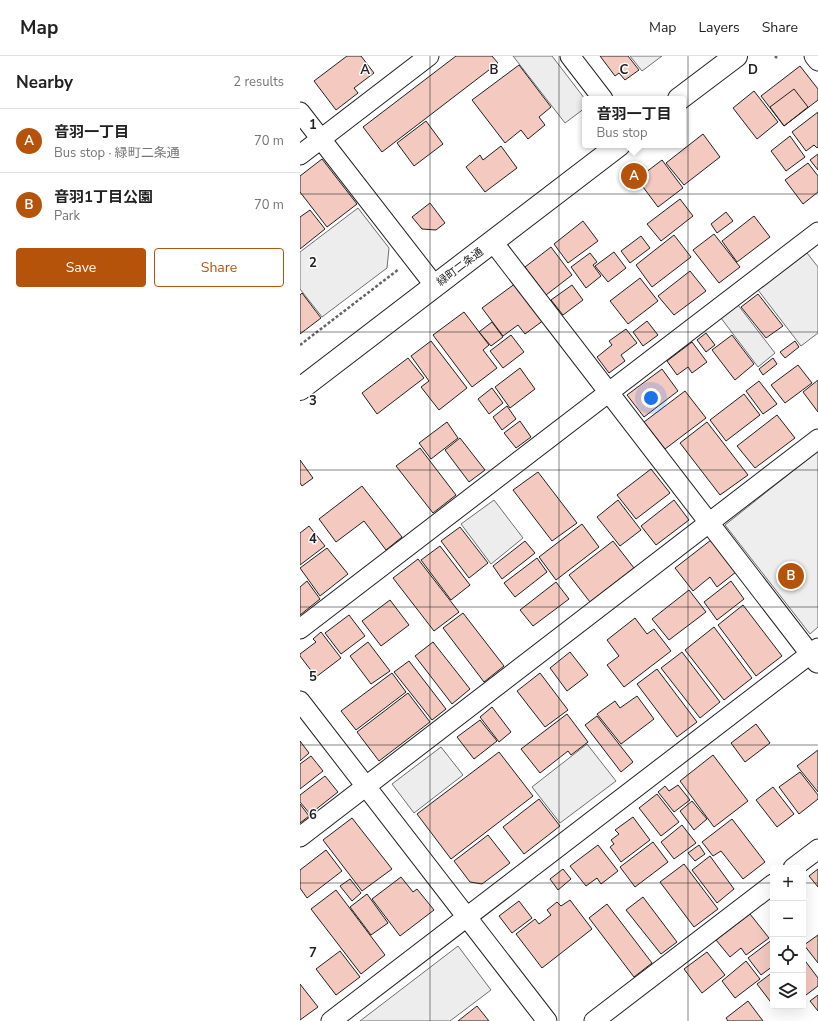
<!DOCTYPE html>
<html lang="en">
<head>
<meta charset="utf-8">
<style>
	body { margin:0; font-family:"Nunito Sans","Noto Sans JP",sans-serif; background:#f6f6f6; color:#222 }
	.controls { position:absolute; right:12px; bottom:12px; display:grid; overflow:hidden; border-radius:4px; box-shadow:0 4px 16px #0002 }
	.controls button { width:36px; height:36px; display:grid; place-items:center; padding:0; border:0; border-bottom:1px solid #e0e0e0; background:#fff; color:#222; font:20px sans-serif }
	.you { position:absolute; left:351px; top:342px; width:14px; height:14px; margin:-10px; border:3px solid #fff; border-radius:50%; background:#1a73e8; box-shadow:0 0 0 6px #1a73e833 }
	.badge { display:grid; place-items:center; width:26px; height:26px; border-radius:50%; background:#b45309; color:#fff; font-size:13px; font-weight:700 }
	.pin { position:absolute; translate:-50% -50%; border:2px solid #fff; box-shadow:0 1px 4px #0006 }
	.popup { position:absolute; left:282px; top:40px; width:104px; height:52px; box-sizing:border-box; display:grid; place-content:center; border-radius:4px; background:#fff; filter:drop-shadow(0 1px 3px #0005); font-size:13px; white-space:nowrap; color:#767676 }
	.popup b { font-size:15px; color:#222 }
	.popup::after { content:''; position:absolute; left:50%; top:100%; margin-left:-8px; border:8px solid transparent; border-top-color:#fff }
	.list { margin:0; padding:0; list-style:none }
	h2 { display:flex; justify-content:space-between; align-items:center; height:52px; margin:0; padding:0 16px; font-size:17px }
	h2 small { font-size:13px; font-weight:400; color:#767676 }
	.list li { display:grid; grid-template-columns:26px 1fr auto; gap:12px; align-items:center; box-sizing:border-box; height:64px; padding:0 16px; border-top:1px solid #e0e0e0 }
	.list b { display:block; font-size:15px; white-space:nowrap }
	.list p { margin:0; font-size:13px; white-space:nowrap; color:#767676 }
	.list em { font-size:13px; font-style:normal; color:#767676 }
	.actions { display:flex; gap:8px; padding:12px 16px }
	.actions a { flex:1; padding:9px 0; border:1px solid #b45309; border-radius:4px; text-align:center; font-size:14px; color:#b45309 }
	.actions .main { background:#b45309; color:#fff }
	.icon { flex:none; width:22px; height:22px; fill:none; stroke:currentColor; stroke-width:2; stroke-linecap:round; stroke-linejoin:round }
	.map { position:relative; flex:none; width:518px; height:965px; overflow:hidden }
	header { display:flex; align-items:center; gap:24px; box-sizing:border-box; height:56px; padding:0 20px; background:#fff; border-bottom:1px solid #e0e0e0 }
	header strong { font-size:19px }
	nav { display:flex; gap:22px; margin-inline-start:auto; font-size:14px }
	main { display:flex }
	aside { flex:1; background:#fff }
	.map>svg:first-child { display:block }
	.green { fill:#eee; stroke:#6f6f6f }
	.parking { fill:#ededed; stroke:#6f6f6f }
	.building { fill:#f3c9c0; stroke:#222 }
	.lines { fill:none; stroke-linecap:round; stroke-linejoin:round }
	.street-casing { stroke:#222; stroke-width:21 }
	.secondary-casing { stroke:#222; stroke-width:24 }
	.path { stroke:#646464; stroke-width:2.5; stroke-dasharray:3 2; stroke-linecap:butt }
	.street { stroke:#fff; stroke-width:19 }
	.secondary { stroke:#fff; stroke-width:22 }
	.grid { fill:none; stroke:#222; stroke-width:1; stroke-opacity:0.55 }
	.labels { text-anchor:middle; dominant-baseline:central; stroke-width:3; stroke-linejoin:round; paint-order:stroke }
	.street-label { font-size:11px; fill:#222; stroke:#fff }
	.grid-label { font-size:13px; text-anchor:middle; font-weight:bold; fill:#222; stroke:#fff; stroke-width:3; stroke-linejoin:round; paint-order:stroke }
</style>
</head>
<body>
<header>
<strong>Map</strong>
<nav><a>Map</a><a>Layers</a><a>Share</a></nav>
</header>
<main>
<aside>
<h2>Nearby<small>2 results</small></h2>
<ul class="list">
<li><span class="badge">A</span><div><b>音羽一丁目</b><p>Bus stop · 緑町二条通</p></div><em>70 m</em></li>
<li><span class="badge">B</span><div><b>音羽1丁目公園</b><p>Park</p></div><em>70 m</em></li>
</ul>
<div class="actions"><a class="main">Save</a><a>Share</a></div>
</aside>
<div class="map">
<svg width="518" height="965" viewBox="0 0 518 965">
	<rect width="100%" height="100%" fill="#fff"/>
	<!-- green -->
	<path class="green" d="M518,395V571L510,578L425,469Z"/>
	<!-- parking -->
	<path class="parking" d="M213,0H252L285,43V52L265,67Z
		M330,0H362L342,15Z
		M58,152L89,192L87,212L22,261L0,233V196Z
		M507,197L518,211V277L501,290L458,234Z
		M438,249L475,297L458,311L421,262Z
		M194,444L223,482L191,508L161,468Z
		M287,688L316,725L260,767L232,731Z
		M141,691L163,719L114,757L92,728Z
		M158,890L191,934L150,965H60Z"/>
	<!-- building -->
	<path class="building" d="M47,0H61L74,17L54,32L58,37L36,54L14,25Z
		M156,0H192L198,7L82,96L63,71Z
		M300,0H328L339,14L325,24L319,17L315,20Z
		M219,9L251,51L239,61L245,69L228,83L221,74L205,87L172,44Z
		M500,10L518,33V44L484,70L461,40Z
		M494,33L508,51L484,70L470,51Z
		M454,35L478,66L457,83L433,52Z
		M518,56V91L517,92L514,89L506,95L492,76Z
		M126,65L143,88L114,110L97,87Z
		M403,78L420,101L384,129L366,107Z
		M490,80L505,101L486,115L471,95Z
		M201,90L217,112L185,136L166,111L180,99L183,104Z
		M518,98V114L510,104Z
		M22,103L57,148L27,171L0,136V120Z
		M362,104L383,132L358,151L337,123Z
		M508,107L518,120V136L503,148L485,124Z
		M380,143L393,160L361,185L347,168Z
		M130,147L145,167L136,174L122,173L112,161Z
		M10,154L25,173L0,193V161Z
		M426,156L433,165L417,177L411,168Z
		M454,160L470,181L437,206L422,185Z
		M283,165L298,185L268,207L254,188Z
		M414,178L440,211L419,227L393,194Z
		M374,179L391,201L352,231L336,209Z
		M341,180L350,192L330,207L321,195Z
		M251,191L272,219L246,239L225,211Z
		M314,196L326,212L308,226L295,210Z
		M290,197L297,206L293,209L301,220L286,232L271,211Z
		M390,215L406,235L374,259L358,240Z
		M340,222L358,245L328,268L310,245Z
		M216,227L244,264L225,278L218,269L203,280L182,252Z
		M272,229L283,244L263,259L251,244Z
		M2,237L21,262L0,278V239Z
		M458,238L483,270L466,282L441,251Z
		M164,256L189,289L183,294L197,312L172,331L133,279Z
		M347,265L358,279L343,290L333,276Z
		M192,266L203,281L191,290L179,276Z
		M326,273L337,287L321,299L325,305L309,317L297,301L312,289L309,285Z
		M406,277L415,289L406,296L397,284Z
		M211,279L224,296L203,312L190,295Z
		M432,279L454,308L435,324L412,294Z
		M131,285L167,332L139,354L121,331L129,325L111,300Z
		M495,285L499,291L485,302L480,296Z
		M392,286L407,306L392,317L388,311L377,319L367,305Z
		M108,302L124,322L77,358L62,337Z
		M473,302L477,308L463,319L459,313Z
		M498,309L512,327L485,347L471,329Z
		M220,312L235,333L210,352L195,331Z
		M362,313L378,335L344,361L327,339Z
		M518,324V356L503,336Z
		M459,325L477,348L463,358L446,335Z
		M192,332L203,347L189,358L178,343Z
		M385,335L406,362L365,393L344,366Z
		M444,338L460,359L426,385L410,364Z
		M207,350L216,363L202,374L193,361Z
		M477,359L495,382L455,412L437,390Z
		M220,365L231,381L216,392L204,377Z
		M147,366L158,382L131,403L119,387Z
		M407,366L448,419L420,439L380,387Z
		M160,382L185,414L169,426L145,394Z
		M120,392L156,439L133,457L96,410Z
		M0,404L13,422L2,430L0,427Z
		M351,413L370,437L336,463L317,439Z
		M238,416L277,467L252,485L213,434Z
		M62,430L102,481L86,494L64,465L36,486L19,463Z
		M318,444L341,474L320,490L297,461Z
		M374,444L389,464L356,489L341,470Z
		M282,468L299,491L256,524L239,501Z
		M9,470L25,490L0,509V477Z
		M160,471L188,507L169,522L141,485Z
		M411,484L436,516L417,531L410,521L393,535L375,512Z
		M225,485L235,497L202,523L193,510Z
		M313,485L334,512L290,546L269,519Z
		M140,490L170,529L151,544L121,504Z
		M27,492L48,518L20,540L0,512Z
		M237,502L247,516L215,541L204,527Z
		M118,503L159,556L134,575L93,522Z
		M7,525L20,543L0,559V531Z
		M431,525L444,543L417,564L404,546Z
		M256,526L269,543L233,570L220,554Z
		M389,534L406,556L369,584L352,563Z
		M90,544L109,569L81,590L62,565Z
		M443,549L482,600L456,620L418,569Z
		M163,557L204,610L184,626L143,572Z
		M49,559L65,580L41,598L25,577Z
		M335,562L347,578L354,573L371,595L324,631L307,609L319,600L307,584Z
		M414,571L452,622L424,644L385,594Z
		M21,576L41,602L16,621L0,600V598L16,586L13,583Z
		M68,586L90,615L71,628L50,600Z
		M133,586L170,633L152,648L115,600Z
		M270,596L288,619L267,635L250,612Z
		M382,596L420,646L400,662L361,612Z
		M109,605L146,653L132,664L94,616Z
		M357,613L397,666L377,681L337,628Z
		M92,617L106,636L56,674L41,655Z
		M240,617L268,654L245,671L217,635Z
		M108,637L130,666L79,705L57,676Z
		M337,640L354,663L321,688L297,658L315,645L320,652Z
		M192,651L211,676L199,686L180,661Z
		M267,658L288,686L271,699L268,695L240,717L221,693Z
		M297,660L333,706L321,716L285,669Z
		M180,664L197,685L174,703L157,681Z
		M456,668L470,687L445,706L431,687Z
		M0,685L9,697L0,705Z
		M518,694V736L497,710Z
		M199,696L233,740L151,803L117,758Z
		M413,699L448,745L414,771L380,725Z
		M11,700L23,715L0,733V708Z
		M500,716L518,739V743L499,758L479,731Z
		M25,720L38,736L10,758L0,746V739Z
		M378,729L390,744L374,756L358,736L365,730L369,735Z
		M473,731L494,758L477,771L456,744Z
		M357,738L379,766L361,780L339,752Z
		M239,743L260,770L224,798L203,771Z
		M392,745L407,763L394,774L380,755Z
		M0,748L9,760L0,767Z
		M333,761L350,784L321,806L310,791L314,788L311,784L319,778L315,774Z
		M52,762L92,813L62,835L23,784Z
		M432,763L465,806L443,823L421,795L413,800L402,786Z
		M382,769L396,787L374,803L361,786Z
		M188,779L210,807L182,828L170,826L154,805Z
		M353,786L368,806L335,831L320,811Z
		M298,789L318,815L301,828L297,822L286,830L270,810Z
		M399,789L405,798L395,805L388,797Z
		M26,794L42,815L7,842L0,832V814Z
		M410,800L434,833L417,847L392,814Z
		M384,808L418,853L394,871L360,826Z
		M263,813L271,823L258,834L250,823Z
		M518,813V831L509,820Z
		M101,821L113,836L117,833L134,854L100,880L72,843Z
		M50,823L61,837L52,845L40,830Z
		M36,834L85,899L61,918L11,853Z
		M67,838L88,867L71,879L50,851Z
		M343,841L377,886L361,898L326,854Z
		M270,844L292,873L242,912L216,878L235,863L239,868L251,859L247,854L257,846L261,850Z
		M219,845L232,862L212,877L199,860Z
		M307,848L352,907L334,921L289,862Z
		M450,858L469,882L446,899L441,892L430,901L416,884Z
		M518,879V907L504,889Z
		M473,883V910L461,919L448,902Z
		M40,895L60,921L36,939L16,913Z
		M407,896L425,919L402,937L384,913Z
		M503,902L518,922V930L506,939L503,935Z
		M446,905L460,923L435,942L422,925Z
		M473,916V949L457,928Z
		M0,928L18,951L0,964Z
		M518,939V955L510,945Z
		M448,945L463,965H428L426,962Z
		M177,950L189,965H158Z"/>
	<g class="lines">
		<defs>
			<path id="street" d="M270,0L303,43
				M514,0L518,5
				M0,56L135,230
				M0,99L129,0
				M193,186L517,607
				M0,573L518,176
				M0,645L247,965
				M0,781L518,383
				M493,812L518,793
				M31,965L518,592
				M294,965L473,828"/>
			<path id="secondary" d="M379,43L436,0
				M0,333L319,89"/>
		</defs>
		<!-- street casing -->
		<use href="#street" class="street-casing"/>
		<!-- secondary casing -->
		<use href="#secondary" class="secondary-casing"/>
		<!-- path -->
		<path class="path" d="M475,0L477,2
			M0,289L99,213"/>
		<!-- street -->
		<use href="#street" class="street"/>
		<!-- secondary -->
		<use href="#secondary" class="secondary"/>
	</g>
	<!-- grid -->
	<path class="grid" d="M130,0V965M259,0V965M388,0V965M0,138H518M0,276H518M0,414H518M0,551H518M0,689H518M0,827H473M503,827H518"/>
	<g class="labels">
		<!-- street labels -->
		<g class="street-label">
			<text transform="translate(160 211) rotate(-37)">緑町二条通</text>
		</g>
	</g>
	<g class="grid-label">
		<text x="65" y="18">A</text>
		<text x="194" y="18">B</text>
		<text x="324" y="18">C</text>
		<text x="453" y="18">D</text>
		<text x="13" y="73">1</text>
		<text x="13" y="211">2</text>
		<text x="13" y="349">3</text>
		<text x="13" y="487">4</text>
		<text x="13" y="625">5</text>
		<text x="13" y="763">6</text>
		<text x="13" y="901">7</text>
	</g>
</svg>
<div class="controls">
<button>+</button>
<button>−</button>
<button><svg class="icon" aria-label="locate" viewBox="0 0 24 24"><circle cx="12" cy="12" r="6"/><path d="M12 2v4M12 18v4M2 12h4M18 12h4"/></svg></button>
<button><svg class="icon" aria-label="layers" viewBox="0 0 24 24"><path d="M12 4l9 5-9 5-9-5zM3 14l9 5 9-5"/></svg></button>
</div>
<div class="you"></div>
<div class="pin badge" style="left:334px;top:120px">A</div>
<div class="popup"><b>音羽一丁目</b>Bus stop</div>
<div class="pin badge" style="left:491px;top:520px">B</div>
</div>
</main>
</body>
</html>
